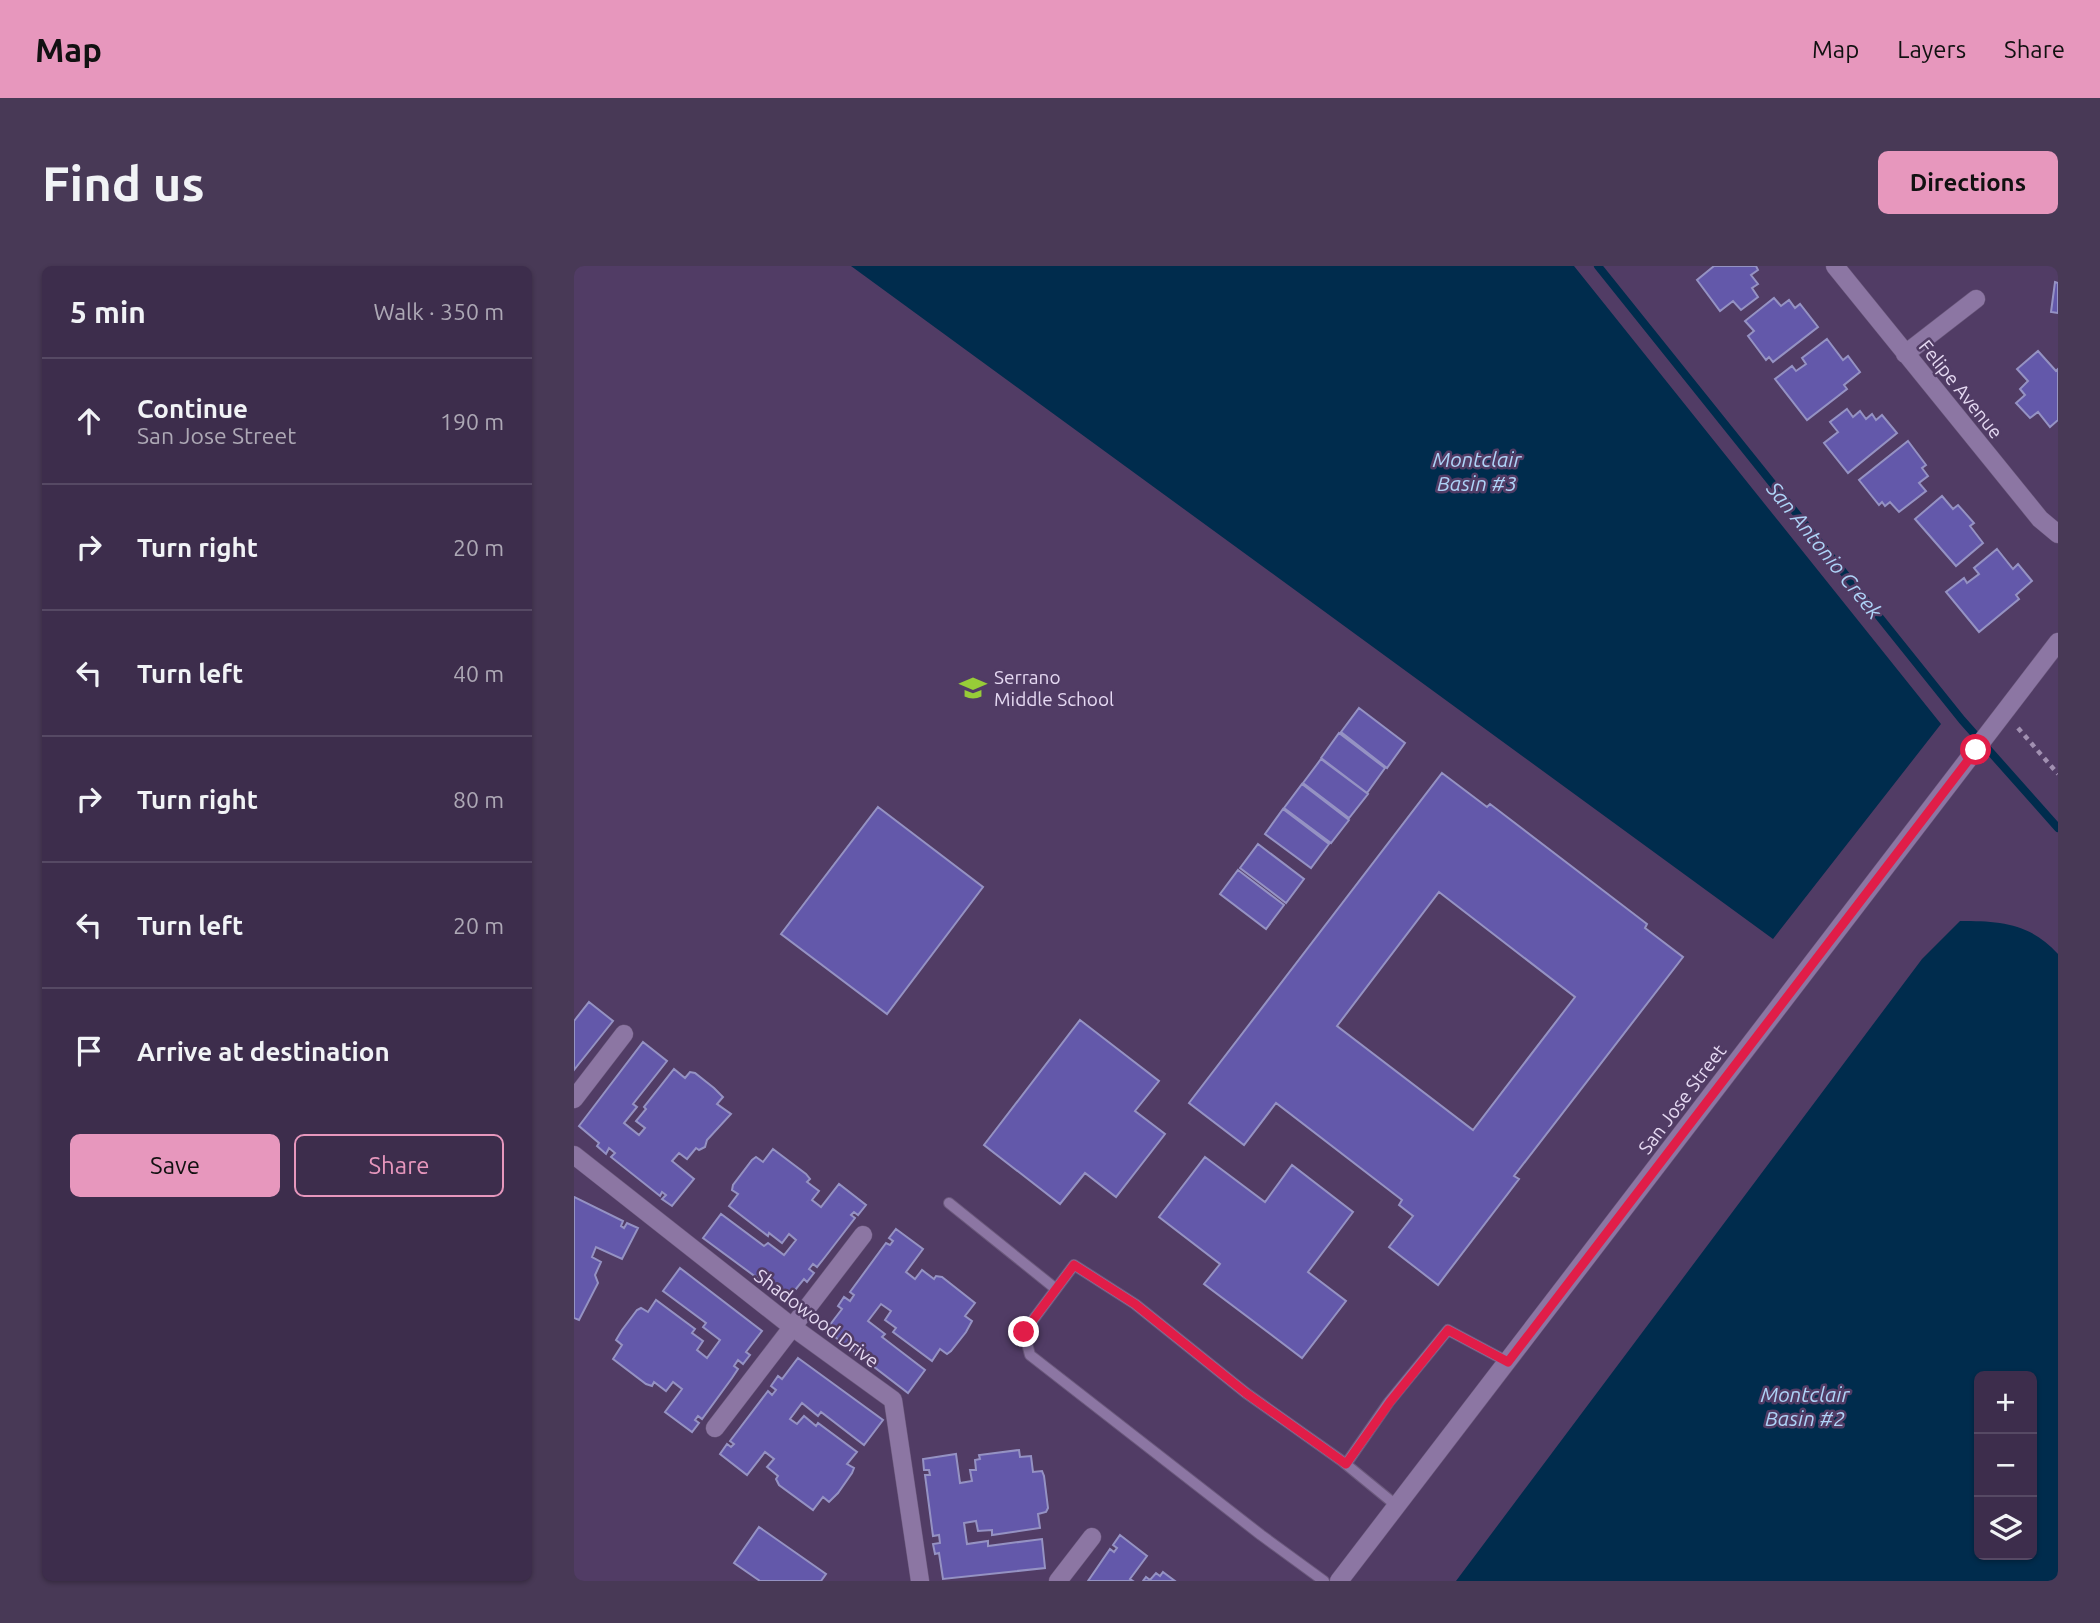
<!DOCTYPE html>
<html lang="en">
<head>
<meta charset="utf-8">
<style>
	body { margin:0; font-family:Ubuntu,sans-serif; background:#483956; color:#f1f3f6 }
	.controls { position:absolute; right:21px; bottom:21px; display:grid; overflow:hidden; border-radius:10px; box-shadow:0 2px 5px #0004 }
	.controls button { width:63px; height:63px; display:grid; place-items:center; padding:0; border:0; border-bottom:2px solid #564964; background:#3d2d4c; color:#f1f3f6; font:35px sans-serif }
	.stop { position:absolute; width:21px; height:21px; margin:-16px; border:5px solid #e11d48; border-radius:50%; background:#fff }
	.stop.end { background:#e11d48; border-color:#fff; box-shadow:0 2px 7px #0008 }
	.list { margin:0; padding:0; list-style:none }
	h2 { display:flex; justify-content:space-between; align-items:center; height:91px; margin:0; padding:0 28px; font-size:30px }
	h2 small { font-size:23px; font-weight:400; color:#ada8b5 }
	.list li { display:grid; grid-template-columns:46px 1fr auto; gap:21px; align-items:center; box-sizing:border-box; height:126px; padding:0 28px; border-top:2px solid #564964 }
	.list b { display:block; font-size:26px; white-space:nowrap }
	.list p { margin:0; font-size:23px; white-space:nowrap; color:#ada8b5 }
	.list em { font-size:23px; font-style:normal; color:#ada8b5 }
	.actions { display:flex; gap:14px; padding:21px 28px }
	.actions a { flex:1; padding:16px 0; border:2px solid #e797bd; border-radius:10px; text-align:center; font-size:24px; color:#e797bd }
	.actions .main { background:#e797bd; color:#111 }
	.icon { flex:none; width:38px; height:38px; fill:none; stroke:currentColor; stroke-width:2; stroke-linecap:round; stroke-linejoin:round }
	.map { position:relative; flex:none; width:1484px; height:1315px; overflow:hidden; border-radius:10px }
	header { display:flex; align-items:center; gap:42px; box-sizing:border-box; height:98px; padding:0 35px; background:#e797bd; color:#111 }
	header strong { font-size:33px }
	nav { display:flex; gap:38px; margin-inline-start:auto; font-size:24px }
	.intro { display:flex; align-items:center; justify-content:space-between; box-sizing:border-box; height:168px; padding:0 42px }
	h1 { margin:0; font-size:49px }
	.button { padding:18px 32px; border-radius:10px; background:#e797bd; color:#111; font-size:24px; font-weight:700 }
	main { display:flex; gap:42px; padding:0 42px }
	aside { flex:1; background:#3d2d4c; border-radius:10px; box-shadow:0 2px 5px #0004 }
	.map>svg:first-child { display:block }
	.water { fill:#002c4d; fill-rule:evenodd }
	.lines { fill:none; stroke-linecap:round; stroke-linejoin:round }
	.stream { stroke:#002c4d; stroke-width:8 }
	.building { fill:#6358aa; stroke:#9592c3; stroke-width:2; fill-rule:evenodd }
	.service-casing { stroke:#6b597c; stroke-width:12 }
	.minor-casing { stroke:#6b597c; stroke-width:19 }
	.path { stroke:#a190b1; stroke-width:4.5; stroke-dasharray:5 5; stroke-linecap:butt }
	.service { stroke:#8c76a3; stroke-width:10 }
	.minor { stroke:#8c76a3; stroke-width:18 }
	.route { stroke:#e11d48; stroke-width:9 }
	.labels { text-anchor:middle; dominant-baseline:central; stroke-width:5; stroke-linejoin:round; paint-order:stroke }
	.street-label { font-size:19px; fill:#e5d9f2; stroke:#513c65 }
	.poi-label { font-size:19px; fill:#e5d9f2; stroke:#513c65; text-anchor:start }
	.water-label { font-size:21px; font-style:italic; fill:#aed3f7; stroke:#513c65 }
</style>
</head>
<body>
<header>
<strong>Map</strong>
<nav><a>Map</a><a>Layers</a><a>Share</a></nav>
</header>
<div class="intro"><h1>Find us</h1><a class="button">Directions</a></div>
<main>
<aside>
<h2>5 min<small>Walk · 350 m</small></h2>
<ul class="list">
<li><svg class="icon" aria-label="ahead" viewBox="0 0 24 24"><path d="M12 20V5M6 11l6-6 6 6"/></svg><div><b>Continue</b><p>San Jose Street</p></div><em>190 m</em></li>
<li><svg class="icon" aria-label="right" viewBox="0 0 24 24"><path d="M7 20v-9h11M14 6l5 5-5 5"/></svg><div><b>Turn right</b></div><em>20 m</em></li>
<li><svg class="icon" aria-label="left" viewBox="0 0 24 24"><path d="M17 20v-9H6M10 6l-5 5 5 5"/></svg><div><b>Turn left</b></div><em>40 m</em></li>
<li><svg class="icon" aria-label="right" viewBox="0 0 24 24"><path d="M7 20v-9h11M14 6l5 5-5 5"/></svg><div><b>Turn right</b></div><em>80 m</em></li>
<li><svg class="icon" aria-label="left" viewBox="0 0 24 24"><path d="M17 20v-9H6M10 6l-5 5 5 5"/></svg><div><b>Turn left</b></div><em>20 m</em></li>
<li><svg class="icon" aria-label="arrive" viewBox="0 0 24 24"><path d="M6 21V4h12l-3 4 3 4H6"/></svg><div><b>Arrive at destination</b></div></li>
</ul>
<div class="actions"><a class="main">Save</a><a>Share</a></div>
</aside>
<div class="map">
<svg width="1484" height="1315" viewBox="0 0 1484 1315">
	<rect width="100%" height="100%" fill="#513c65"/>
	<!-- water -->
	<path class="water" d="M277,0H1000L1367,458L1199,673Z
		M1386,655C1426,655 1456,657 1484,688V1315H882L1348,693ZM1405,1110H1458V1289H1405Z"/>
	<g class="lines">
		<!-- stream -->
		<path class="stream" d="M1024,0L1388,454L1484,562"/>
	</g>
	<!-- building -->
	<path class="building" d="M1140,0H1182L1184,4L1177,9L1184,18L1178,22L1184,31L1167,44L1159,35L1146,45L1123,14Z
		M1481,16L1484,17V47L1477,46Z
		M1200,32L1207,40L1215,34L1221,42L1226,38L1244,61L1199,96L1195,91L1192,94L1174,70L1180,65L1171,55Z
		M1253,73L1269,94L1274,90L1286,106L1270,119L1273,123L1233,154L1201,113L1218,100L1222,105L1232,98L1228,92Z
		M1464,85L1482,105L1484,103V154L1476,161L1464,146L1456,152L1442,137L1451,129L1446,123L1454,115L1443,103Z
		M1273,143L1279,151L1286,145L1292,153L1298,148L1302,154L1308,149L1323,167L1274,207L1250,177L1264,166L1256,156Z
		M1334,175L1352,199L1348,202L1354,210L1345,217L1352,225L1325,246L1316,236L1311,240L1308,236L1305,239L1285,214Z
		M1368,230L1379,243L1384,239L1400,257L1396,260L1409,277L1382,300L1341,253Z
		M1423,283L1439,303L1444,298L1458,315L1442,329L1445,333L1405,366L1372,326L1390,312L1393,317L1405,308L1400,302Z
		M785,442L831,477L813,502L767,466Z
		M765,467L811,502L793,527L747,492Z
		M747,493L794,528L775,552L729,517Z
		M868,507L913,541L916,538L1073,658L1071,662L1109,691L940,910L945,913L864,1019L815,981L839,950L825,939L828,934L702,837L670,879L615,837ZM865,626L1001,731L899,864L763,760Z
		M728,518L775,554L757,577L710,542Z
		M304,541L409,621L313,748L207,668Z
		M709,543L755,578L737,602L691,568Z
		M684,578L730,613L712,637L666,602Z
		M664,604L710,639L692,663L646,628Z
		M15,736L39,755L0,804V755Z
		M506,754L585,815L561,845L591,868L542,931L511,907L486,938L410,879Z
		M69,776L93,795L59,838L63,841L50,857L65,869L71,862L62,855L72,843L70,841L100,803L111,812L116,806L121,807L140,822L149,831L143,838L157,848L133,874L131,881L125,884L122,882L113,893L105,887L98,895L120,913L98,940L88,933L92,929L88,926L86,930L37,891L41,887L35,882L32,888L23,880L25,877L5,860Z
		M199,883L232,908L236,913L233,916L245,925L238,934L247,941L265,918L292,939L284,949L280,946L277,949L281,952L251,991L243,1001L239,998L235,1003L240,1007L233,1016L230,1013L213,1034L129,972L147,948L190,980L194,977L210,989L222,974L215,968L208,977L195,967L194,970L155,940L164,928L158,924L159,919L178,894L182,891L189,896Z
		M631,891L691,936L718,899L779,946L734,1006L772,1035L728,1092L630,1018L646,998L585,951Z
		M0,931L49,955L47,960L50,962L53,957L64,962L48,993L22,981L18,991L27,996L21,1009L24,1017L5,1054L0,1052Z
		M322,963L349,983L332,1006L341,1013L348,1004L360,1013L362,1010L368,1011L401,1037L391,1050L398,1055L392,1066L377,1085L373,1088L366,1083L358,1095L319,1066L322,1062L311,1054L317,1045L307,1038L294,1055L311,1068L308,1071L351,1104L334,1127L252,1064L268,1043L264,1040L270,1031L276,1035L280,1029L276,1026L312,977L316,979L319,975L315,972Z
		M106,1002L188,1065L172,1086L176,1089L169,1098L164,1094L160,1100L164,1103L158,1112L128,1153L124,1150L121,1154L125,1157L118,1166L91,1146L108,1123L99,1116L92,1125L80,1116L78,1120L72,1118L39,1093L48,1079L42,1074L48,1064L63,1044L67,1042L74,1046L82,1034L121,1063L118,1067L129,1075L123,1084L133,1092L146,1074L129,1061L132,1057L89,1025Z
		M224,1092L309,1154L290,1179L247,1146L244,1150L228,1137L216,1153L223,1158L230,1150L242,1160L244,1157L283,1186L273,1198L280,1202L278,1207L264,1227L255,1236L249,1231L239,1244L205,1219L202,1213L204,1210L193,1201L200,1193L191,1186L173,1209L146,1188L153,1178L157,1181L160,1178L156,1175L194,1125L198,1129L202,1124L197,1120L204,1110L208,1113Z
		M445,1184L446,1191L457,1190L459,1206L468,1205L470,1210L474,1242L472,1246L464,1248L466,1262L418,1269V1264L404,1265L402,1255L390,1257L393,1278L414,1275V1280L468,1273L471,1302L369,1313L365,1287L361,1288L359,1278L366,1277L365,1269L359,1270L351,1209H356L355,1204H350L349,1193L382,1188L386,1217L398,1215L396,1204H402L401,1194L406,1193L405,1189Z
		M185,1261L252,1308L247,1315H186L160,1297Z
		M546,1269L573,1290L556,1313L559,1315H514L536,1283L540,1286L543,1282L539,1279Z
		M589,1306L601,1315H569L572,1311L576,1314L582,1307L586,1310Z"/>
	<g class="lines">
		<defs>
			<path id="service" d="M375,937L482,1023
				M772,1198L815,1136L874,1064L934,1096
				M750,1315L687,1269L456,1089L450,1066L500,999L561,1038L672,1127L768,1195L823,1240"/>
			<path id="minor" d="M1261,0L1466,253L1484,268
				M1331,88L1402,33
				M0,833L50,768
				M0,889L217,1060L319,1134L346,1315
				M141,1162L289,969
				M484,1315L518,1271
				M765,1315L1484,376"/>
		</defs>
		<!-- service casing -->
		<use href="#service" class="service-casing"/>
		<!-- minor casing -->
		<use href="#minor" class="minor-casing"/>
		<!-- path -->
		<path class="path" d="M1444,462L1484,508"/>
		<!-- service -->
		<use href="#service" class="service"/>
		<!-- minor -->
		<use href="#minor" class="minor"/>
	</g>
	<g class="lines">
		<!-- route -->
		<path class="route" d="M450,1066L500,999L561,1038L672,1127L772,1198L816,1136L874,1064L934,1096L1402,484"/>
	</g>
	<!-- icons -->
	<defs>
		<symbol id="school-bare" viewBox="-9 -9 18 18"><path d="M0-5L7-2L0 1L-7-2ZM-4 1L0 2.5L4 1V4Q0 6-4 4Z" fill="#97cc38" stroke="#513c65" stroke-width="2.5" paint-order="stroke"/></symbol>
	</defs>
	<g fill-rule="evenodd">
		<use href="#school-bare" x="380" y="403" width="38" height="38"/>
	</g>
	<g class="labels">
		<!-- street labels -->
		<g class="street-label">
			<text transform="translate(1387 123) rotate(51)">Felipe Avenue</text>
			<text transform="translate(1108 833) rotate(-53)">San Jose Street</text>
			<text transform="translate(243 1052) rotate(37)">Shadowood Drive</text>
		</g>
		<!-- poi labels -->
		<g class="poi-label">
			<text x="420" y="411">Serrano<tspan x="420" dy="22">Middle School</tspan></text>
		</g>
		<!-- water labels -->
		<g class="water-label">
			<text x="903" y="193">Montclair<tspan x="903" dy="24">Basin #3</tspan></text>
			<text transform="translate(1251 284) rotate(51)">San Antonio Creek</text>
			<text x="1231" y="1128">Montclair<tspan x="1231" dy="24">Basin #2</tspan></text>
		</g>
	</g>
</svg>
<div class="controls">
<button>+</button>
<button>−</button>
<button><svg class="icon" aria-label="layers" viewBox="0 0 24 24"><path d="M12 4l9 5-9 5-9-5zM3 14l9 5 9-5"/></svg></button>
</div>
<div class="stop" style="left:1402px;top:484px"></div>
<div class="stop end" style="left:450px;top:1066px"></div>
</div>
</main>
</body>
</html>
